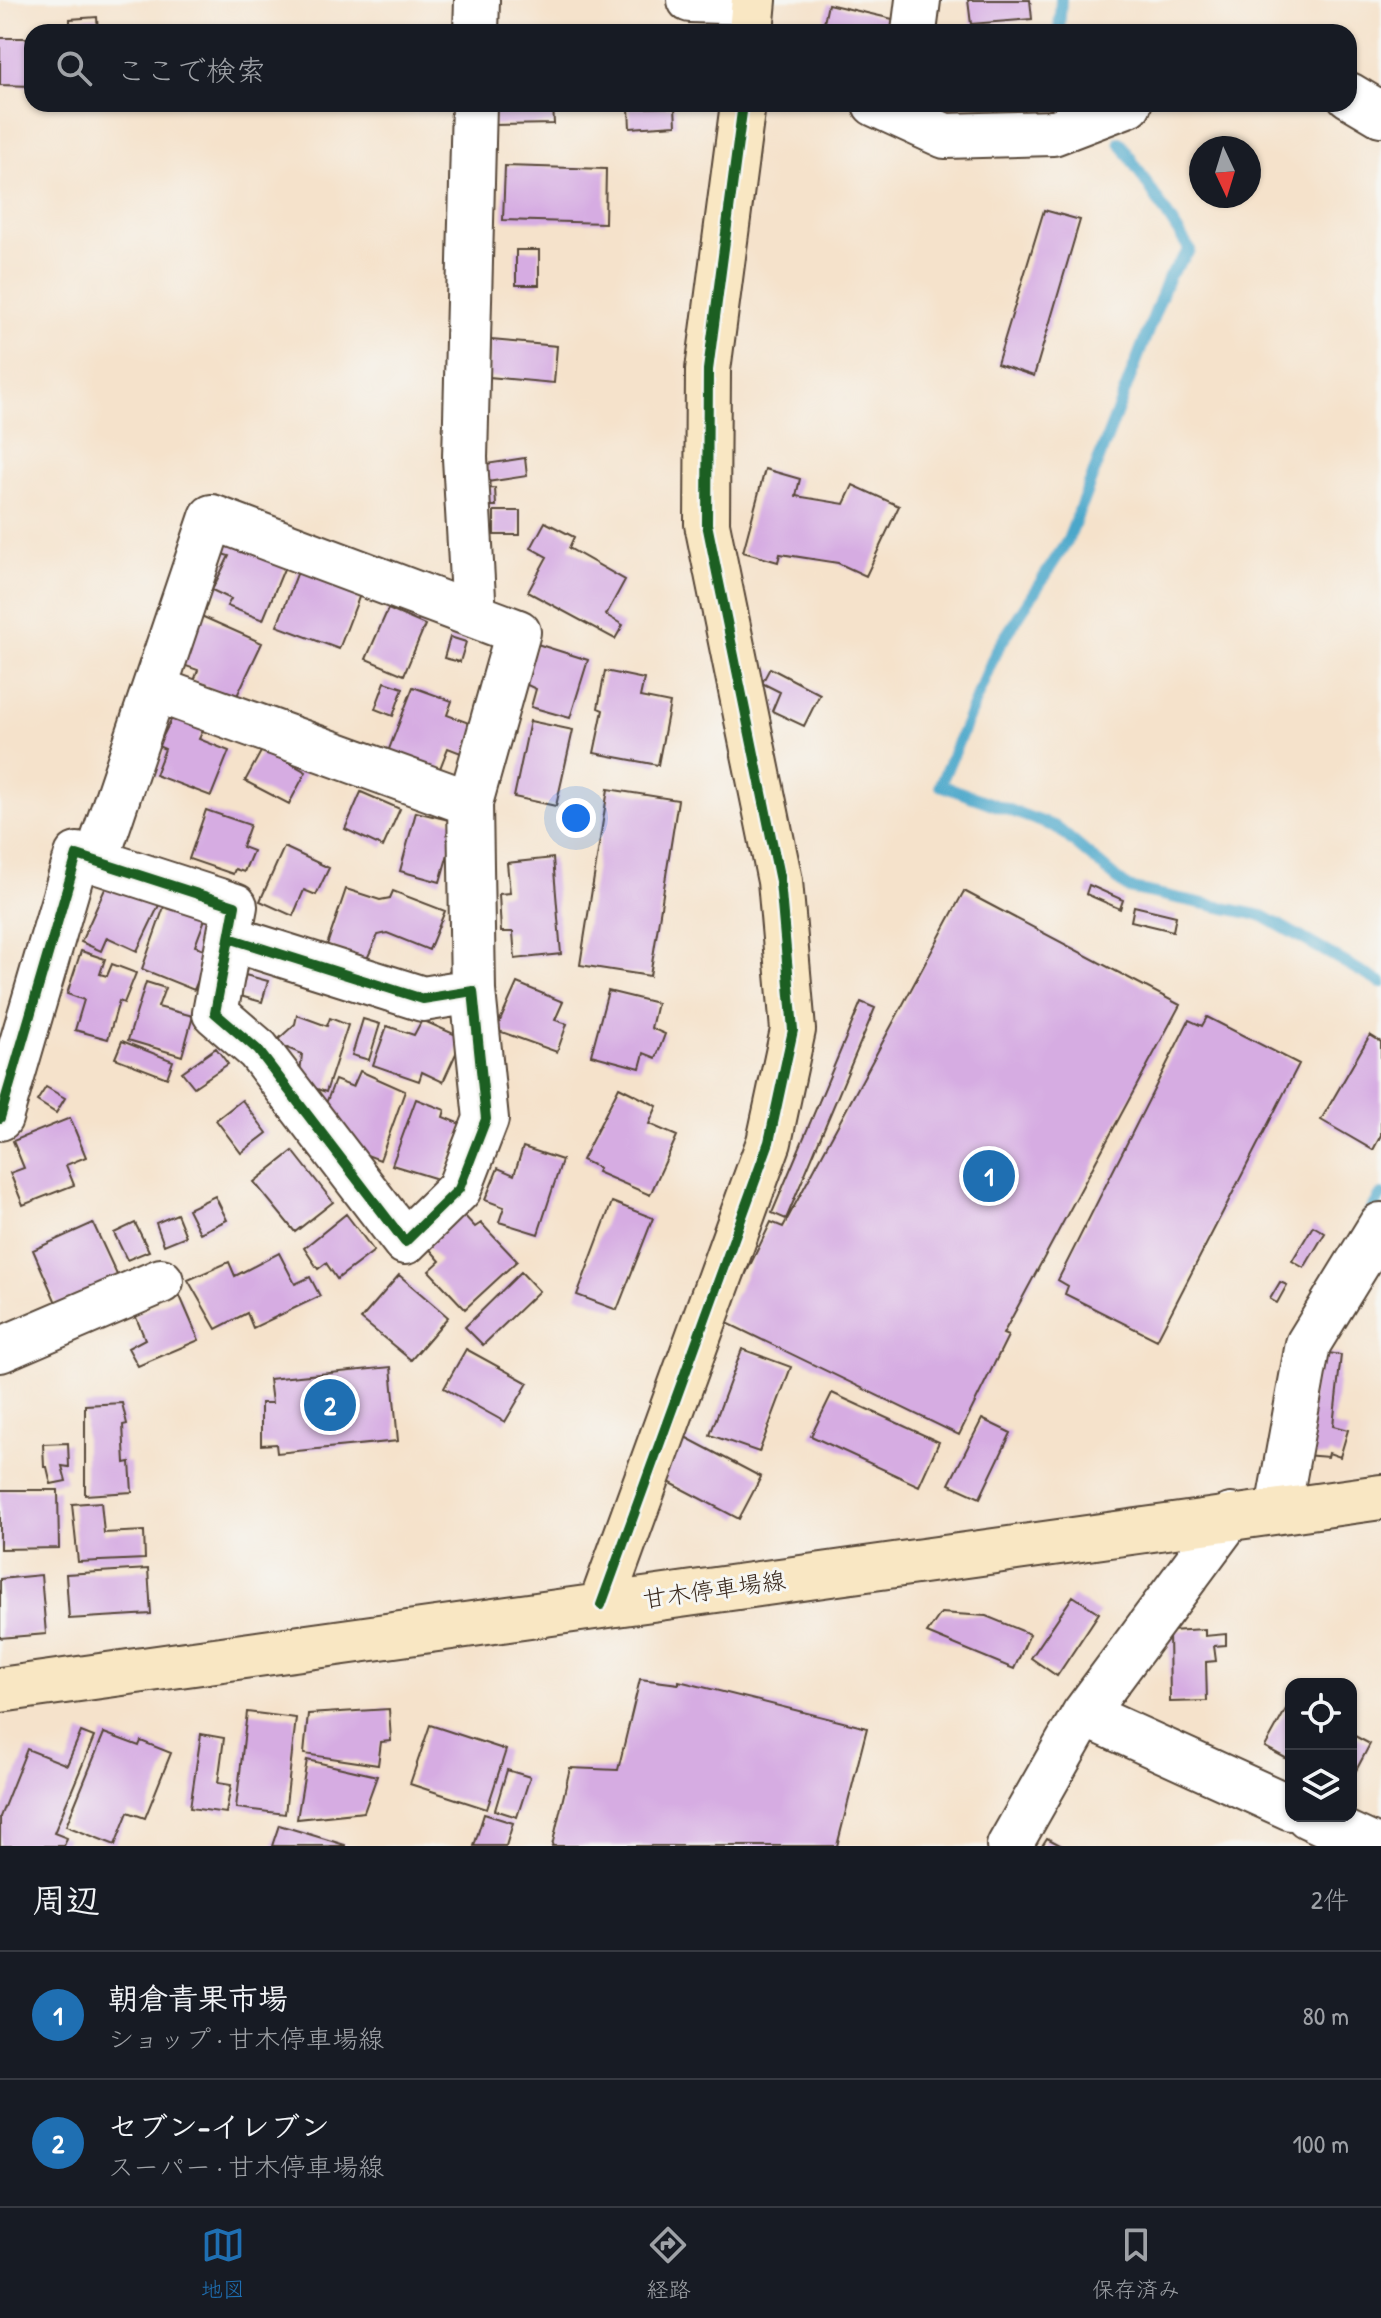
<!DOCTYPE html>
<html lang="ja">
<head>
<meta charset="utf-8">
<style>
	body { margin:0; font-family:"Patrick Hand","Klee One",sans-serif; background:#20242c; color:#f1f3f6 }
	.controls { position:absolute; right:24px; bottom:24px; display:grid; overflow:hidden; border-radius:16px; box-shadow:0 2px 6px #0004 }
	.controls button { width:72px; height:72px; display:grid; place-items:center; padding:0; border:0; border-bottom:2px solid #363941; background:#171b24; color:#f1f3f6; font:40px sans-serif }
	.compass { position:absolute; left:1189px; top:136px; width:72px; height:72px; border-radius:50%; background:#171b24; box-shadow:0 2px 6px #0004; rotate:176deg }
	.you { position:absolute; left:576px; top:818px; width:28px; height:28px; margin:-20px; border:6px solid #fff; border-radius:50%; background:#1a73e8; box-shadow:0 0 0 12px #1a73e833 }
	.badge { display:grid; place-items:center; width:52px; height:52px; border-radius:50%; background:#1f6fb2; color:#fff; font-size:26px; font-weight:700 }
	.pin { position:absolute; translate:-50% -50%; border:4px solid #fff; box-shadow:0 2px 8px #0006 }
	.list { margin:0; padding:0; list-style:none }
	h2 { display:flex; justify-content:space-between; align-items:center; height:104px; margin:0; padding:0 32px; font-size:34px }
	h2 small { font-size:26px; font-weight:400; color:#9ea1a6 }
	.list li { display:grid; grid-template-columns:52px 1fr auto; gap:24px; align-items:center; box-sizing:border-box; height:128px; padding:0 32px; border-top:2px solid #363941 }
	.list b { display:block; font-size:30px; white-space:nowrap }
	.list p { margin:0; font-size:26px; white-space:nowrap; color:#9ea1a6 }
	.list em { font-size:26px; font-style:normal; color:#9ea1a6 }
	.icon { flex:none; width:44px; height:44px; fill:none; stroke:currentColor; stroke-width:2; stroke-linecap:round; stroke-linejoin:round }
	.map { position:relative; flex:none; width:1381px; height:1846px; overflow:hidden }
	.search { position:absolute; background:#171b24; box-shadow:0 2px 6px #0004; left:24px; right:24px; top:24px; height:88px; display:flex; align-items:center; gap:20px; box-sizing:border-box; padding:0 28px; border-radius:24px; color:#9ea1a6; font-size:30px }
	.sheet { height:360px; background:#171b24 }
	nav { display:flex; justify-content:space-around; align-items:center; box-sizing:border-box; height:112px; border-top:2px solid #363941; background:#171b24; font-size:22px; color:#9ea1a6 }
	nav a { display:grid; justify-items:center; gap:4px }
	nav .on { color:#1f6fb2 }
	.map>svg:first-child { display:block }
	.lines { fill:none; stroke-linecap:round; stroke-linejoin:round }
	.stream { stroke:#4ca7ca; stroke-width:12 }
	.building { fill:#d6ace2 }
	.street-casing { stroke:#574638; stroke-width:48 }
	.secondary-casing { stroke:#574638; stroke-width:48 }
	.street { stroke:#fff; stroke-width:44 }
	.secondary { stroke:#f9e7c3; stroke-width:44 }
	.cycleway-casing { stroke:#f6f6f2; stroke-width:15 }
	.cycleway { stroke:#1b5e20; stroke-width:10 }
	.labels { text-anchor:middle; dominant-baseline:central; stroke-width:6; stroke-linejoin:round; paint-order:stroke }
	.street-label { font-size:24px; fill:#3b2a1e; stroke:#f6f6f2 }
</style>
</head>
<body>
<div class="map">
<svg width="1381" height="1846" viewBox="0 0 1381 1846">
	<rect width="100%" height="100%" fill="#f6f6f2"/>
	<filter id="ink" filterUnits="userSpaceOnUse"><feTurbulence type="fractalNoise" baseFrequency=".0125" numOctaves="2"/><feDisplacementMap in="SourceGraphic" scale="16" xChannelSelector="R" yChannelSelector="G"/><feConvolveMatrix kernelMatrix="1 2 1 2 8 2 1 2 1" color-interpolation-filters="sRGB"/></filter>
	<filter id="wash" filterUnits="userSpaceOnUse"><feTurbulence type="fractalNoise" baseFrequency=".006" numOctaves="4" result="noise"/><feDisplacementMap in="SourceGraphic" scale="32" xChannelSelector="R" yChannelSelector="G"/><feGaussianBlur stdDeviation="1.8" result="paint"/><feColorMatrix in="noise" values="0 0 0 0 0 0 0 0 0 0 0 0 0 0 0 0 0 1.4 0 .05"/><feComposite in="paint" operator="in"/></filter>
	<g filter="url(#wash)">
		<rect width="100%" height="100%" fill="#f5e2cb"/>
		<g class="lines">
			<!-- stream -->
			<path class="stream" d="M1059,32L1061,0
				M1120,142L1190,250L1169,276L1068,540L996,651L940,785L1056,827L1128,888L1263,916L1381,983
				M1367,1218L1381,1195"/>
		</g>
		<g id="blocks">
			<!-- building -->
			<path class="building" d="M968,0H1030L1032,19L971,24Z
				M828,4L897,20L894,32H822Z
				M97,17L98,32H70V19Z
				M0,38H32V86L0,85Z
				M553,104L554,124L494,125V105Z
				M675,107L676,125L630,128L629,108Z
				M505,166L606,169L605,223L503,220Z
				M1044,210L1080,220L1034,376L997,364Z
				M516,250H539V285H516Z
				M491,340L557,346L554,383L489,377Z
				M525,458L527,476L487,482L486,464Z
				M765,469L800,479L796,496L844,504L853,485L899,506L866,576L838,563L780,554L778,562L743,552Z
				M495,488L496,506H484L483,489Z
				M494,511H520V535H494Z
				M545,522L574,537L569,548L625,580L606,615L623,625L615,639L528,592L547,557L531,548Z
				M224,537L286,564L263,620L227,606L231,599L212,590L229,556L219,553Z
				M299,569L361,592L339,649L277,626Z
				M388,609L425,625L404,675L366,659Z
				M199,615L262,643L235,700L194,681L198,670L180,664Z
				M450,637L466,642L460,662L444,658Z
				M537,644L588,660L570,718L531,707L536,689L521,682Z
				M770,668L820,694L804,726L772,711L780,692L762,683Z
				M605,671L644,679L640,697L670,703L658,765L594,753L603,710L598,708Z
				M385,682L403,688L393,716L375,709Z
				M413,687L452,701L447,715L477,726L466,755L448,748L437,776L386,757Z
				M174,714L204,728L199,739L229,751L211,796L155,775L165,749L158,746Z
				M530,721L573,730L556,806L514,797Z
				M263,748L306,772L289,804L245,781Z
				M608,789L678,800L650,976L580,965Z
				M361,792L400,809L383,847L345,829Z
				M206,810L250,825L242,847L253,851L244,872L235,869L233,874L189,859Z
				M416,812L457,822L440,882L400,871Z
				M284,847L329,868L316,895L304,890L293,916L260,901Z
				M553,858L561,954L515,959L513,932H501L499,894L510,893L507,863Z
				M109,880L160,903L137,951L107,937L101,951L81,942Z
				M1089,885L1123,900L1120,909L1086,894Z
				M346,889L380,900L390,898L393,891L445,911L429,950L387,933L378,935L366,961L327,945Z
				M964,891L1180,1005L1003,1334L1008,1336L959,1435L723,1321L771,1222L783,1227Z
				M165,904L205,919L195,946L210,951L194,990L142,969Z
				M1134,906L1176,916L1173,931L1131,921Z
				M81,951L105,959L100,974L107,976L112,964L136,973L124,1003L119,1001L108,1039L75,1030L84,1000L67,994Z
				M245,975L268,981L262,1002L240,996Z
				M146,982L165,988L158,1007L193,1016L182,1056L128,1040Z
				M517,983L563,1002L555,1020L567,1024L557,1052L496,1030Z
				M608,991L657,1003L651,1028L665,1034L656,1058L644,1053L640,1068L591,1055Z
				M861,1002L875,1008L786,1219L772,1213Z
				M297,1015L327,1026L330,1018L348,1025L326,1092L299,1083L302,1054L287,1048L280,1054L272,1045L295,1024Z
				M1207,1017L1299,1064L1157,1340L1065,1294L1068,1286L1058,1280L1189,1020L1202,1026Z
				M363,1019L380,1024L369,1060L352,1055Z
				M422,1020L463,1038L443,1082L422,1072L419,1081L373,1065L387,1026L414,1035Z
				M1370,1035L1381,1042V1135L1373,1150L1321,1120Z
				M122,1041L173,1061L167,1078L115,1058Z
				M216,1048L228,1064L194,1087L182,1072Z
				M360,1071L405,1091L380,1160L343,1146L319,1122L335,1080L353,1087Z
				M46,1087L65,1098L56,1113L37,1101Z
				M619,1087L657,1106L649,1124L677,1136L650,1195L597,1172L599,1168L582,1160Z
				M416,1099L445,1110L443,1117L463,1125L441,1180L392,1165Z
				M242,1100L267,1133L241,1153L216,1120Z
				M70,1118L86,1157L66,1165L74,1185L23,1205L10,1173L24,1168L13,1141Z
				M523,1147L562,1160L538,1234L499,1222L504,1207L485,1200L498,1168L514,1175Z
				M293,1151L333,1202L295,1232L254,1182Z
				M215,1196L227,1220L200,1233L188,1209Z
				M612,1202L653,1218L617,1310L577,1295Z
				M462,1213L475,1227L481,1223L517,1261L465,1309L429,1271L440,1261L427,1246Z
				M177,1214L186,1236L164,1245L156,1223Z
				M346,1214L374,1251L337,1279L326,1263L318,1269L304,1248Z
				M93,1223L118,1277L57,1305L33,1250Z
				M135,1223L149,1251L127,1260L114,1233Z
				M1313,1226L1325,1233L1304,1268L1292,1261Z
				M279,1253L295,1284L310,1277L320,1296L253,1328L247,1313L216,1329L188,1280L229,1262L235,1276Z
				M521,1272L539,1291L483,1345L465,1327Z
				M399,1275L448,1317L411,1360L361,1319Z
				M1280,1282L1287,1285L1277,1303L1270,1299Z
				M180,1296L199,1340L138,1366L128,1348L145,1339L135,1315Z
				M466,1349L528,1383L505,1422L444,1388Z
				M742,1349L791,1367L759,1452L710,1435Z
				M1317,1351L1341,1355L1333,1426L1348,1430L1340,1457L1329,1453L1328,1457L1304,1455Z
				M391,1367L398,1441L277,1453L276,1444L261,1445V1403H272L269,1379Z
				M832,1393L939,1442L919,1486L811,1436Z
				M122,1403L127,1424L123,1425L125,1463L130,1462L132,1492L85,1495V1405Z
				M982,1419L1011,1433L980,1498L949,1484Z
				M685,1437L761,1477L739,1519L663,1479Z
				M68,1443L69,1467L62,1466L66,1481L51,1484L47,1467H44L43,1444Z
				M0,1490H58L59,1548L0,1549Z
				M101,1502L104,1533L144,1531L145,1559L78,1562L72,1504Z
				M148,1569L151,1614L69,1619L66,1574Z
				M41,1575L46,1634L0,1638V1579Z
				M1073,1596L1099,1613L1057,1676L1031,1658Z
				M941,1613L986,1616L1030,1634L1014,1669L927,1633Z
				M1205,1629V1636L1226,1634V1645L1214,1646L1216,1661L1206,1662L1207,1701L1170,1702L1169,1631Z
				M640,1679L679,1684V1681L867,1728L837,1846H552L570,1768L618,1770Z
				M1291,1700V1761L1265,1747Z
				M389,1709L391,1741L381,1742L378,1765L304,1754L308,1714Z
				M247,1712L296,1718L285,1814L236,1808Z
				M430,1725L506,1750L487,1809L410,1784Z
				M81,1732L94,1737L54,1833L67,1838L64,1846H0V1817L27,1749L67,1765Z
				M104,1733L139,1746L141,1741L171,1753L145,1818L128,1812L115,1845L66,1826Z
				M201,1734L224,1738L218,1783L231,1785L226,1813L190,1808Z
				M1351,1734L1370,1744L1351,1780Z
				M307,1760L377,1776L364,1812L297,1819Z
				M507,1770L530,1777L517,1817L495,1810Z
				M484,1814L513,1823L506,1846H474Z
				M279,1825L345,1845V1846H272Z
				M1047,1838L1062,1846H1042Z"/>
		</g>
	</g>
	<g filter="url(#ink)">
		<use href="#blocks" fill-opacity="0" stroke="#574638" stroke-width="2"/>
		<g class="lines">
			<defs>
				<path id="street" d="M690,0L753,2
					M476,32L477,0
					M914,32L918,0
					M1349,95L1381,114
					M875,104L945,136L1053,133L1129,104
					M474,615L465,458L474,104
					M154,689L470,803
					M96,861L212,517L518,632L470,803L473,991
					M0,1118L77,855L235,906L215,1013L258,1050L405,1242L459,1189L486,1119L473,991L423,999L229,938
					M0,1350L161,1281
					M1278,1510L1308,1344L1381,1225
					M1084,1714L1291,1808
					M1308,1816L1373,1846
					M1009,1846L1084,1714L1231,1516"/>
				<path id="secondary" d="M751,32L754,0
					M601,1605L769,1142L793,1030L780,881L707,524L708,370L743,104
					M0,1690L1381,1497"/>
			</defs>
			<!-- street casing -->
			<use href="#street" class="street-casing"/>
			<!-- secondary casing -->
			<use href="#secondary" class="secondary-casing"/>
			<!-- street -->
			<use href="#street" class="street"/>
			<!-- secondary -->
			<use href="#secondary" class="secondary"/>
			<defs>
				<path id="cycleway" d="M0,1118L77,855L235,906L215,1013L258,1050L405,1242L459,1189L486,1119L473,991L423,999L229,938
					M601,1605L769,1142L793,1030L780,881L707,524L708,370L743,104"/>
			</defs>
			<!-- cycleway casing -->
			<use href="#cycleway" class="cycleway-casing"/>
			<!-- cycleway -->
			<use href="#cycleway" class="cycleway"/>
		</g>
	</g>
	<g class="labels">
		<!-- street labels -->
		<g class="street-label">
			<text transform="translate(714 1589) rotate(-8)">甘木停車場線</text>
		</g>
	</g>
</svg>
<div class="controls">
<button><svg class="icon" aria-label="locate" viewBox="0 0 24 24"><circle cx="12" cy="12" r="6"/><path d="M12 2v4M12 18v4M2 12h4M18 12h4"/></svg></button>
<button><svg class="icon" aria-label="layers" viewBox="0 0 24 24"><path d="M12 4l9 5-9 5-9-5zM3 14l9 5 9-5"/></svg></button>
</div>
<svg class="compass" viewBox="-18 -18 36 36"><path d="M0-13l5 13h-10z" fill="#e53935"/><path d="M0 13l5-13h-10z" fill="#9ea1a6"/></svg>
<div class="you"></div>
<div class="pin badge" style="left:989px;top:1176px">1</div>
<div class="pin badge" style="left:330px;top:1405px">2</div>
<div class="search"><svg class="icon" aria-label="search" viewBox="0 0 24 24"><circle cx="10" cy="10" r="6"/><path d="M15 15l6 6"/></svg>ここで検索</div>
</div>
<section class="sheet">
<h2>周辺<small>2件</small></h2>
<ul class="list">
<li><span class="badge">1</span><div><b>朝倉青果市場</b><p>ショップ · 甘木停車場線</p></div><em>80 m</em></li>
<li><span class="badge">2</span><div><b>セブン-イレブン</b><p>スーパー · 甘木停車場線</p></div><em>100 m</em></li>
</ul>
</section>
<nav>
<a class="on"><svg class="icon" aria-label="map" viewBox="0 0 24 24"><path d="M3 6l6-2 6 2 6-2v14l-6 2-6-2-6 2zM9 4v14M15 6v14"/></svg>地図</a>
<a><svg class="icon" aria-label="directions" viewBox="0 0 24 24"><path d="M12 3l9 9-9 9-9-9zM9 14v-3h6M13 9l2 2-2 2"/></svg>経路</a>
<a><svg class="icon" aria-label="saved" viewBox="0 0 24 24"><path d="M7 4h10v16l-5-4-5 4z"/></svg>保存済み</a>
</nav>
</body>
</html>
